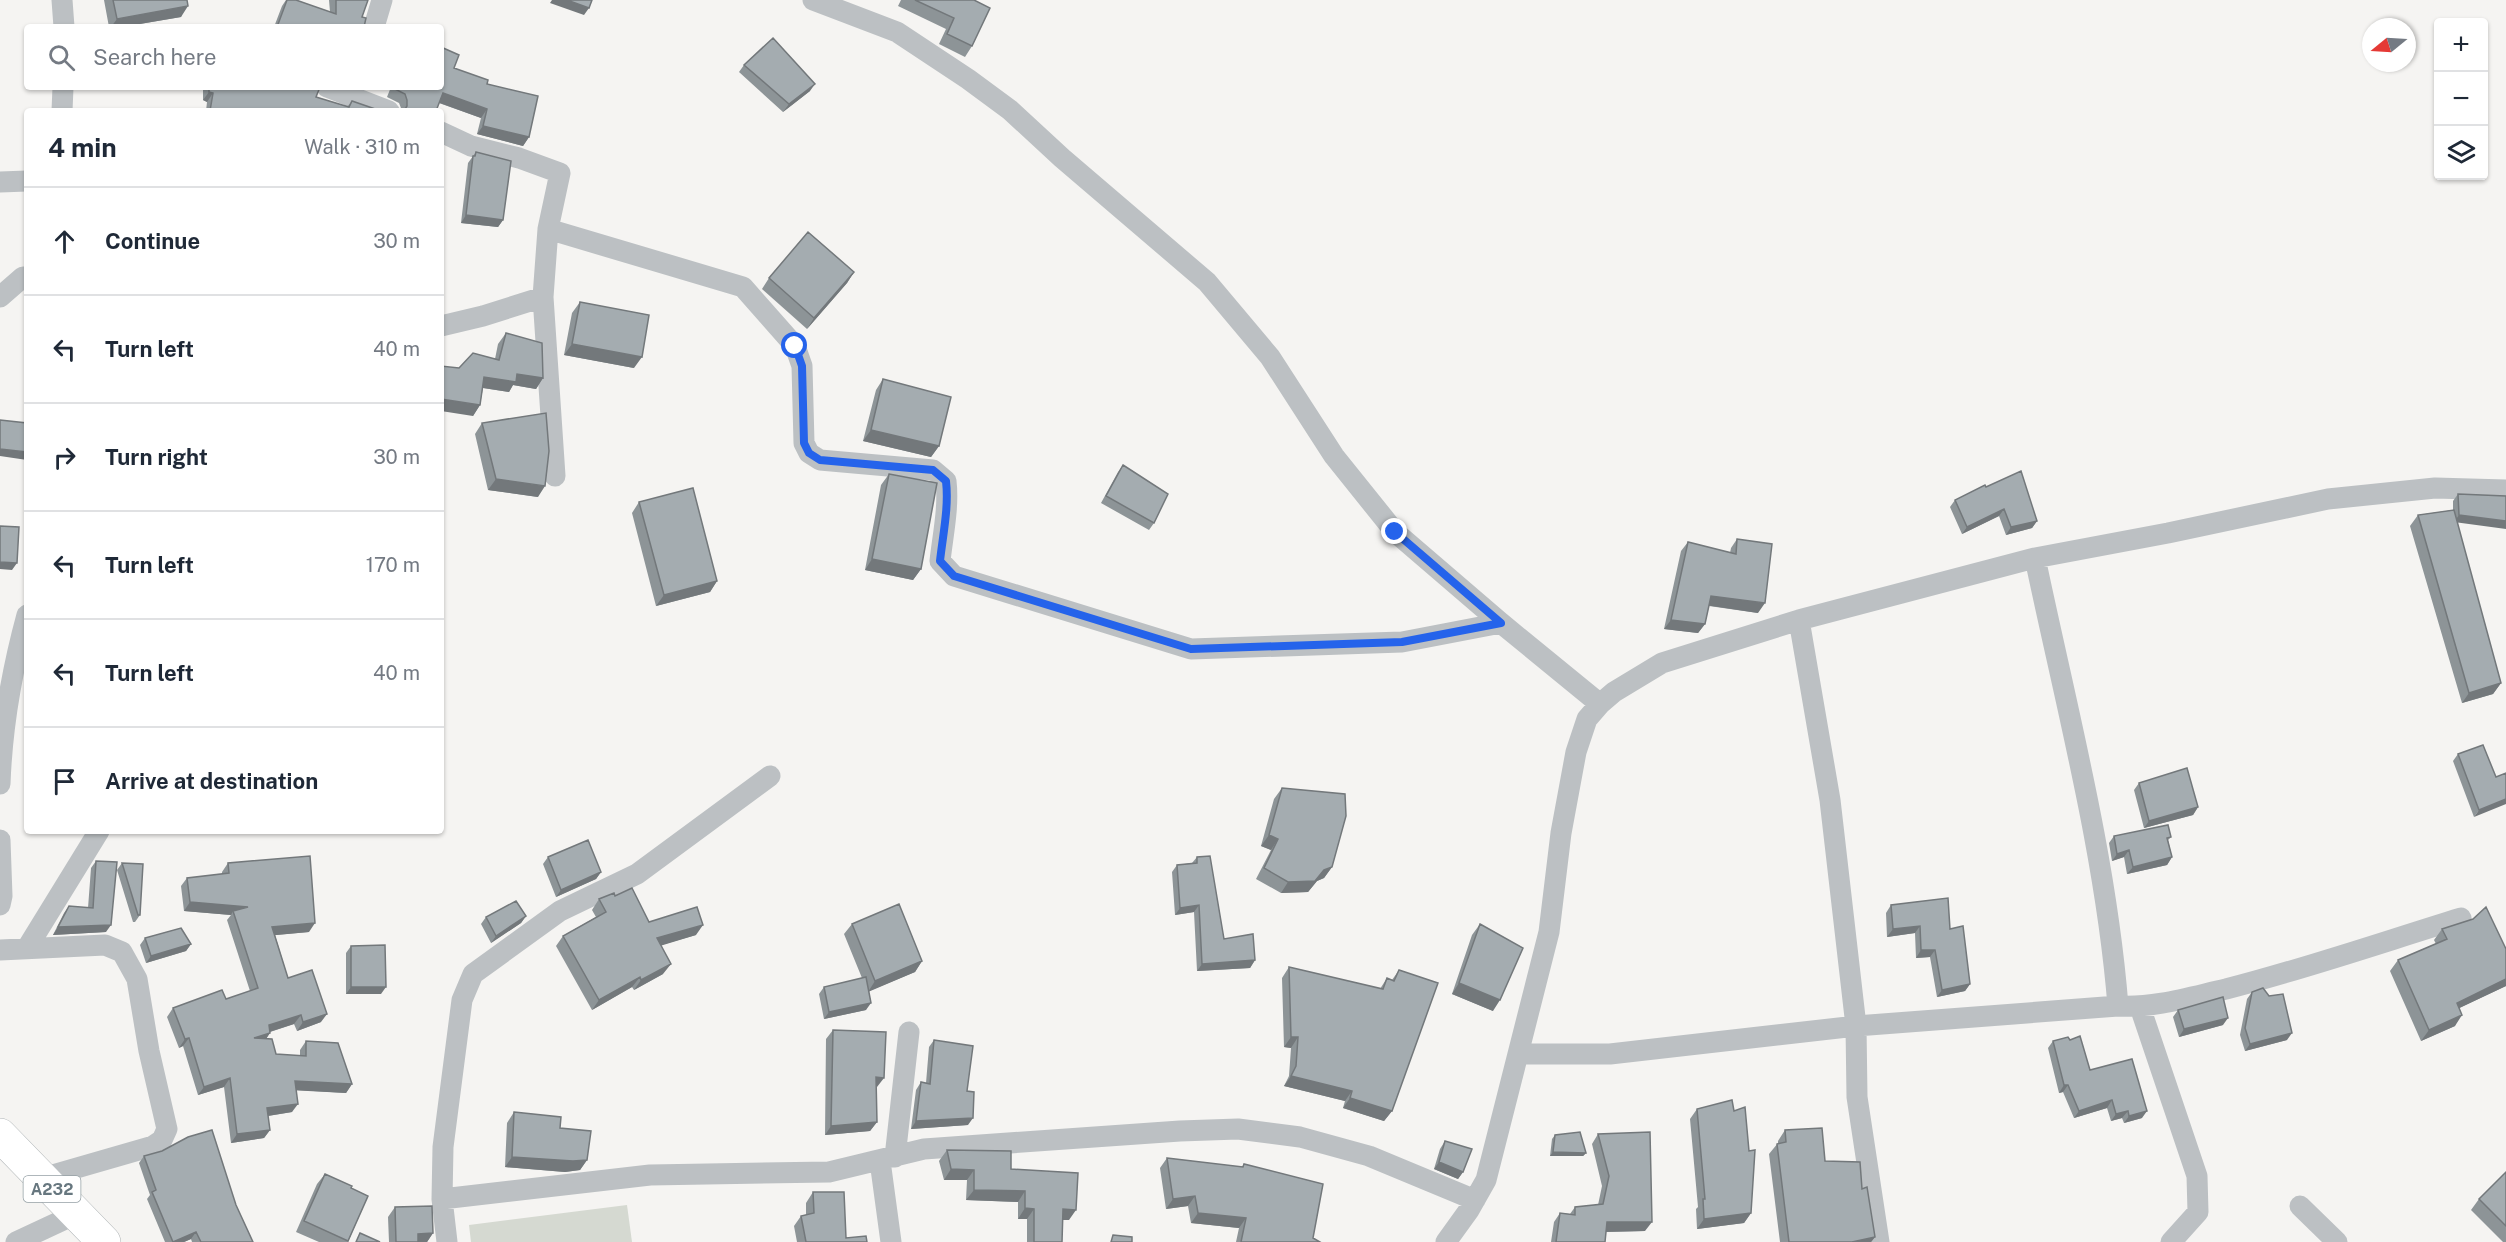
<!DOCTYPE html>
<html lang="en">
<head>
<meta charset="utf-8">
<style>
	body { margin:0; font-family:"Public Sans",sans-serif; background:#f6f6f7; color:#1f2937 }
	.controls { position:absolute; right:18px; top:18px; display:grid; overflow:hidden; border-radius:6px; box-shadow:0 2px 4px #0004 }
	.controls button { width:54px; height:54px; display:grid; place-items:center; padding:0; border:0; border-bottom:2px solid #e0e1e3; background:#fff; color:#1f2937; font:30px sans-serif }
	.compass { position:absolute; left:2362px; top:18px; width:54px; height:54px; border-radius:50%; background:#fff; box-shadow:0 2px 4px #0004; rotate:252deg }
	.stop { position:absolute; width:18px; height:18px; margin:-14px; border:4px solid #2563eb; border-radius:50%; background:#fff }
	.stop.end { background:#2563eb; border-color:#fff; box-shadow:0 2px 6px #0008 }
	.list { margin:0; padding:0; list-style:none }
	h2 { display:flex; justify-content:space-between; align-items:center; height:78px; margin:0; padding:0 24px; font-size:26px }
	h2 small { font-size:20px; font-weight:400; color:#747a83 }
	.list li { display:grid; grid-template-columns:39px 1fr auto; gap:18px; align-items:center; box-sizing:border-box; height:108px; padding:0 24px; border-top:2px solid #e0e1e3 }
	.list b { display:block; font-size:22px; white-space:nowrap }
	.list em { font-size:20px; font-style:normal; color:#747a83 }
	.icon { flex:none; width:33px; height:33px; fill:none; stroke:currentColor; stroke-width:2; stroke-linecap:round; stroke-linejoin:round }
	.map { position:relative; flex:none; width:2506px; height:1242px; overflow:hidden }
	.search { position:absolute; background:#fff; box-shadow:0 2px 4px #0004; left:24px; top:24px; width:420px; height:66px; display:flex; align-items:center; gap:15px; box-sizing:border-box; padding:0 21px; border-radius:6px; color:#747a83; font-size:22px }
	.panel { position:absolute; background:#fff; box-shadow:0 2px 4px #0004; left:24px; top:108px; width:420px; height:726px; border-radius:6px }
	.map>svg:first-child { display:block }
	.green { fill:#d5d9d1 }
	.lines { fill:none; stroke-linecap:round; stroke-linejoin:round }
	.primary-casing { stroke:#aeb3b5; stroke-width:34 }
	.minor { stroke:#bcc0c3; stroke-width:21 }
	.primary { stroke:#fff; stroke-width:33 }
	.wall { fill:#8d9497 }
	.shaded-wall { fill:#73787b }
	.building { fill:#a4acb0; stroke:#73787b; stroke-width:1.5 }
	.route { stroke:#2563eb; stroke-width:8 }
	.labels { text-anchor:middle; dominant-baseline:central; stroke-width:6; stroke-linejoin:round; paint-order:stroke }
	.shield { fill:#fff; stroke:#95a0a5; stroke-width:1.5 }
	.shield-label { font-size:16px; font-weight:bold; fill:#67777f }
</style>
</head>
<body>
<div class="map">
<svg width="2506" height="1242" viewBox="0 0 2506 1242">
	<rect width="100%" height="100%" fill="#f5f4f2"/>
	<!-- green -->
	<path class="green" d="M627,1205L632,1242H471L469,1225Z"/>
	<g class="lines">
		<defs>
			<path id="primary" d="M0,1135L104,1242"/>
		</defs>
		<!-- primary casing -->
		<use href="#primary" class="primary-casing"/>
		<!-- minor -->
		<path class="minor" d="M62,0L64,27
			M813,0L897,32L968,79L1010,110L1062,158L1207,282L1270,357L1334,456L1395,532L1501,623L1600,704
			M374,27L382,0
			M327,87L389,111
			M62,111L63,87
			M441,132L471,146L519,158L560,173L548,229L543,297L555,476
			M0,182L27,181
			M548,229L743,287L795,346L802,366L804,443L809,453L820,460L933,470L946,481C949,507 943,534 940,561L954,576L1191,649L1402,642L1501,623
			M0,297L23,277H27
			M441,326L483,316L543,297
			M2035,558C2066,706 2106,855 2118,1006
			M1799,620L1830,800L1856,1026L1857,1097L1879,1242
			M0,784C2,727 12,670 27,615
			M0,840L2,896L0,905
			M27,948L99,831
			M0,950L105,945L122,952L137,979L149,1051L167,1129L162,1140L153,1146L42,1178
			M2140,1007L2197,1176L2198,1212L2171,1242
			M1519,1054H1610L1856,1026L2118,1006C2155,1008 2190,997 2226,989C2305,969 2383,942 2461,918
			M895,1157L909,1032
			M880,1161L891,1242
			M442,1199L650,1175L829,1172L924,1149L1180,1131L1238,1129L1300,1137L1369,1156L1475,1200
			M2300,1206L2337,1242
			M16,1242L76,1214
			M447,1242L442,1199L443,1147L462,1000L473,974L560,911L637,874L770,776
			M1446,1242L1469,1210L1486,1180L1549,932L1561,833L1576,752L1587,719L1600,704L1614,692L1662,663L1799,620L2035,558L2168,533L2328,499L2435,488L2506,490"/>
		<!-- primary -->
		<use href="#primary" class="primary"/>
	</g>
	<!-- wall -->
	<path class="wall" d="M104,0H187L181,17L122,27H109Z
		M286,0H296L330,12L329,0H368L362,17L364,27H274L282,6Z
		M901,0H974L972,46L965,57L939,44L946,29L898,6Z
		M744,65L810,91L783,112L739,72Z
		M454,68L487,84L529,137L523,146L477,134L481,118L439,103L436,111H401V108L399,103L387,97L391,87H441Z
		M203,87H320L316,97L347,107L352,101L381,111H206L207,102L203,100Z
		M476,152L503,220L498,227L461,223L468,163Z
		M854,272L847,283L807,329L762,289L769,278Z
		M580,302L634,368L564,355L572,313Z
		M506,333L543,378L536,389L513,385L509,392L483,388L480,405L473,416L459,368L495,359L498,344Z
		M883,379L939,446L931,457L863,441L876,390Z
		M482,423L538,497L488,490L475,434Z
		M1123,465L1154,523L1149,530L1101,503L1118,472Z
		M889,474L921,569L913,580L865,570L881,485Z
		M1986,487L2037,521L2032,528L2006,535L1999,516L1962,534L1950,507L1955,500Z
		M2458,494L2506,496L2457,523L2501,683L2493,694L2462,703L2410,526L2418,515L2453,510V501Z
		M639,502L717,581L710,592L656,606L632,513Z
		M1737,539L1758,613L1709,606L1705,624L1698,633L1664,629L1681,551L1688,542L1730,553L1731,548Z
		M2458,754L2496,777L2506,773L2474,817L2453,761Z
		M2139,783L2198,807L2193,815L2144,828L2134,790Z
		M1282,788L1332,867L1324,878L1317,881L1308,892L1281,893L1256,879L1271,850L1261,846L1274,799Z
		M2114,836L2171,837L2168,840L2172,857L2167,865L2127,874L2124,857L2112,861L2109,843Z
		M548,857L601,872L596,879L556,897L543,864Z
		M1197,857L1224,939L1255,960L1250,968L1197,971L1194,912L1175,915L1172,872L1177,865L1192,863Z
		M96,861L106,932L53,935L64,913L69,906L88,908L91,868Z
		M122,863L140,915L135,922H133L117,870Z
		M228,863L309,932L275,935L288,978L321,1022L297,1031L294,1024L270,1032L266,1039L276,1054L300,1056V1050L306,1041L352,1084L346,1093L297,1090L292,1112L268,1116L270,1130L264,1138L231,1143L224,1087L198,1095L183,1046L179,1048L167,1017L173,1008L226,999L250,991L227,920L231,915L184,911L181,886L187,878L222,874V872Z
		M615,896L649,922L696,935L661,945L663,974L634,990L632,987L592,1010L556,946L563,936L596,917L592,910L599,899Z
		M1891,905L1950,929L1970,984L1965,991L1937,997L1930,957L1916,958L1915,933L1887,937L1886,913Z
		M526,916L521,923L491,943L481,924L486,917Z
		M852,924L922,961L915,972L869,991L866,1010L824,1019L819,994L824,987L862,978L844,934Z
		M1480,924L1493,1011L1452,994L1472,935Z
		M2442,929L2506,986L2459,1008L2455,1026L2421,1041L2390,971L2398,960L2436,944L2434,940Z
		M145,938L191,944L186,951L146,963L140,945Z
		M351,946L381,994H346V953Z
		M1289,967L1380,989L1387,978L1392,980L1399,970L1392,1111L1384,1121L1343,1108L1345,1101L1284,1086L1289,1076L1291,1048L1284,1047L1282,978Z
		M2252,992L2287,1040L2245,1051L2240,1035L2247,999Z
		M2178,1010L2223,1025L2179,1037L2173,1017Z
		M833,1030L877,1087H876L877,1122L870,1131L825,1135L826,1039Z
		M934,1040L968,1125L911,1129L916,1090L921,1082L926,1083L929,1047Z
		M2053,1041L2090,1070L2142,1118L2124,1123L2122,1118L2111,1121L2107,1108L2074,1118L2063,1092L2059,1093L2048,1048Z
		M1697,1109L1751,1213L1744,1223L1697,1229L1696,1209L1698,1207L1690,1119Z
		M514,1112L560,1128L587,1160L580,1170L565,1172L505,1167L507,1123Z
		M1785,1130L1862,1189L1875,1237L1871,1242H1780L1769,1154L1778,1143V1141Z
		M1598,1134L1645,1231L1606,1232L1605,1242H1551L1554,1222L1560,1213L1570,1214L1575,1207L1598,1205L1602,1186L1592,1144Z
		M1555,1135L1586,1153L1583,1156H1550L1552,1139Z
		M1445,1141L1463,1172L1458,1179L1434,1169L1440,1149Z
		M947,1150L1011,1169L1069,1220H1062V1242H1027V1219H1018V1202L966,1200L967,1180H944L939,1161Z
		M144,1156L236,1205L253,1242H192L191,1239L184,1242H165L147,1199L150,1195L139,1163Z
		M1167,1158L1242,1167L1244,1164L1313,1238L1320,1242H1236L1239,1228L1191,1223L1188,1206L1166,1209L1160,1168Z
		M2506,1172V1242H2503L2471,1210L2479,1199Z
		M325,1174L351,1188L368,1196L348,1242H319L296,1232L317,1184Z
		M813,1192L846,1238L867,1242H797L794,1226L801,1216L806,1215V1203Z
		M395,1207L433,1233L427,1242H389L388,1217Z"/>
	<!-- shaded-wall -->
	<path class="shaded-wall" d="M552,0H567L589,8L584,15L550,3Z
		M188,6L181,17L122,27H111L117,19Z
		M815,84L810,91L783,112L789,104Z
		M209,92L213,93L207,102L203,100Z
		M443,93L487,109L481,118L437,102Z
		M483,126L529,137L523,146L477,134Z
		M466,215L503,220L498,227L461,223Z
		M854,272L847,283L807,329L814,318Z
		M572,344L642,357L634,368L564,355Z
		M517,374L543,378L536,389L513,385L509,392L477,387L484,377Z
		M441,399L480,405L473,416L441,411Z
		M871,430L939,446L931,457L863,441Z
		M0,449L27,452V460L0,456Z
		M496,479L545,486L538,497L488,490Z
		M2004,509L1999,516L1962,534L1967,527Z
		M2459,515L2506,521V529L2454,522Z
		M2037,521L2032,528L2006,535L2011,527Z
		M872,559L921,569L913,580L865,570Z
		M0,562L17,563L12,570L0,569Z
		M717,581L710,592L656,606L664,595Z
		M1711,596L1765,603L1758,613L1705,605Z
		M1671,620L1705,624L1698,633L1664,629Z
		M2501,683L2493,694L2462,703L2469,693Z
		M2506,799V804L2474,817L2479,810Z
		M2198,807L2193,815L2144,828L2149,821Z
		M1269,835L1278,839L1271,850L1261,846Z
		M2129,850L2124,857L2112,861L2117,854Z
		M2172,857L2167,865L2127,874L2133,867Z
		M1332,867L1324,878L1317,881L1308,892L1281,893L1288,882Z
		M601,872L596,879L556,897L561,890Z
		M190,902L248,907L233,911L231,915L184,911Z
		M1199,905L1194,912L1175,915L1180,908Z
		M526,916L521,923L491,943L496,936Z
		M315,923L309,932L266,936L272,927Z
		M111,925L106,932L53,935L58,927Z
		M703,925L696,935L650,949L657,938Z
		M1920,926L1915,933L1887,937L1893,929Z
		M191,944L186,951L146,963L151,956Z
		M1921,950H1935L1930,957L1916,958Z
		M1255,960L1250,968L1197,971L1202,964Z
		M922,961L915,972L868,992L875,981Z
		M671,964L663,974L634,990L641,980Z
		M640,977L632,987L592,1010L599,1000Z
		M2506,979V986L2449,1013L2457,1003Z
		M1459,983L1500,1000L1493,1011L1452,994Z
		M1970,984L1965,991L1937,997L1942,990Z
		M351,987H386L381,994H346Z
		M871,1003L866,1010L824,1019L829,1012Z
		M327,1014L321,1022L297,1031L303,1022Z
		M301,1015L294,1024L263,1034L269,1025Z
		M2462,1015L2455,1026L2421,1041L2429,1030Z
		M2228,1018L2223,1025L2179,1037L2184,1029Z
		M270,1033L264,1042L254,1038Z
		M2292,1033L2287,1040L2245,1051L2250,1044Z
		M1291,1037H1298L1291,1048L1284,1047Z
		M189,1038L183,1046L179,1048L185,1039Z
		M1291,1076L1352,1091L1345,1101L1284,1086Z
		M876,1077L884,1078L877,1087L869,1086Z
		M230,1078L224,1087L198,1095L204,1087Z
		M295,1081L352,1084L346,1093L289,1090Z
		M2064,1085H2068L2063,1092L2059,1093Z
		M1350,1098L1392,1111L1384,1121L1343,1108Z
		M2112,1100L2107,1108L2074,1118L2079,1111Z
		M298,1104L292,1112L261,1117L267,1108Z
		M2128,1111L2122,1118L2111,1121L2116,1114Z
		M2147,1111L2142,1118L2124,1123L2129,1116Z
		M973,1118L968,1125L911,1129L916,1121Z
		M877,1122L870,1131L825,1135L831,1126Z
		M270,1130L264,1138L231,1143L237,1134Z
		M1553,1152L1586,1153L1583,1156H1550Z
		M512,1157L587,1160L580,1170L565,1172L505,1167Z
		M1439,1162L1463,1172L1458,1179L1434,1169Z
		M951,1169L974,1170L967,1180H944Z
		M974,1190L1025,1191L1018,1202L966,1200Z
		M1195,1196L1188,1206L1166,1209L1173,1199Z
		M1025,1208L1034,1209L1027,1219H1018Z
		M1063,1209L1076,1210L1069,1220H1055Z
		M1198,1213L1246,1218L1239,1228L1191,1223Z
		M1751,1213L1744,1223L1697,1229L1704,1219Z
		M1607,1222H1652L1645,1231L1601,1232Z
		M196,1232L191,1239L184,1242H172Z
		M433,1233L427,1242H412L418,1234Z
		M1875,1237L1871,1242H1852Z"/>
	<!-- building -->
	<path class="building" d="M113,0H187L188,6L117,19Z
		M287,0H296L336,14V0H368L362,17L366,18L364,27H277Z
		M567,0H592L589,8Z
		M915,0H974L990,8L972,46L947,34L954,18Z
		M773,38L815,84L789,104L744,65Z
		M441,47L459,55L454,68L488,80L487,84L538,96L529,137L483,126L487,109L443,93L436,111H404L407,106V100L405,94L393,88V87H441Z
		M209,87H320L316,97L349,107L352,101L381,111H210L213,93L209,92Z
		M476,152L511,161L503,220L466,215L473,156H475Z
		M808,232L854,272L814,318L769,278Z
		M580,302L649,315L642,357L572,344Z
		M506,333L542,343L543,378L517,374L516,382L484,377L480,405L441,399V366L459,368L473,353L499,360Z
		M883,379L951,397L939,446L871,430Z
		M546,413L549,451L545,486L496,479L482,423Z
		M0,420L27,423V452L0,449Z
		M1123,465L1168,494L1154,523L1106,496Z
		M2021,471L2037,521L2011,527L2004,509L1967,527L1955,500L1985,485L1986,487Z
		M889,474L937,483L921,569L872,559Z
		M693,488L717,581L664,595L639,502Z
		M2458,494L2506,496V521L2459,515Z
		M2454,510L2501,683L2469,693L2418,515Z
		M0,526L19,527L17,563L0,562Z
		M1737,539L1772,544L1765,603L1711,596L1705,624L1671,620L1688,542L1736,554Z
		M2483,745L2496,777L2506,773V799L2479,810L2458,754Z
		M2187,768L2198,807L2149,821L2139,783Z
		M1282,788L1345,794L1346,816L1332,867L1324,870L1315,881L1288,882L1264,868L1278,839L1269,835Z
		M2168,825L2171,837L2167,838L2172,857L2133,867L2129,850L2117,854L2114,836Z
		M588,840L601,872L561,890L548,857Z
		M310,856L315,923L272,927L288,978L312,970L327,1014L303,1022L301,1015L269,1025L270,1033L254,1038L272,1039L276,1054L306,1056V1041L338,1043L352,1084L295,1081L298,1104L267,1108L270,1130L237,1134L230,1078L204,1087L189,1038L185,1039L173,1008L222,990L226,999L258,988L233,911L248,907L190,902L187,878L229,873L228,863Z
		M1210,856L1224,939L1253,934L1255,960L1202,964L1199,905L1180,908L1177,865L1197,863V857Z
		M96,861L117,862L111,925L58,927L69,906L93,908Z
		M122,863L143,864L140,915H138Z
		M632,888L649,922L697,907L703,925L657,938L671,964L641,980L640,977L599,1000L563,936L606,912L599,899L614,893L615,896Z
		M1948,898L1950,929L1963,926L1970,984L1942,990L1935,950H1921L1920,926L1893,929L1891,905Z
		M516,901L526,916L496,936L486,917Z
		M899,904L922,961L875,981L852,924Z
		M2486,907L2506,949V979L2457,1003L2462,1015L2429,1030L2398,960L2447,939L2442,929L2473,919Z
		M1480,924L1523,948L1500,1000L1459,983Z
		M181,928L191,944L151,956L145,938Z
		M385,945L386,987H351V946Z
		M1289,967L1383,989L1387,978L1394,981L1399,970L1438,983L1392,1111L1350,1098L1352,1091L1291,1076L1296,1066L1298,1037H1291Z
		M866,977L871,1003L829,1012L824,987Z
		M2263,988L2269,996L2283,994L2292,1033L2250,1044L2245,1028L2252,992Z
		M2223,997L2228,1018L2184,1029L2178,1010Z
		M833,1030L886,1032L884,1078L876,1077L877,1122L831,1126Z
		M2080,1036L2090,1070L2132,1059L2147,1111L2129,1116L2128,1111L2116,1114L2112,1100L2079,1111L2068,1085H2064L2053,1041L2068,1037L2070,1040Z
		M934,1040L973,1046L967,1091L974,1092L973,1118L916,1121L921,1082L930,1084Z
		M1732,1100L1734,1111L1745,1107L1749,1151L1755,1150L1751,1213L1704,1219L1703,1199H1705L1697,1109Z
		M514,1112L561,1117L560,1128L591,1131L587,1160L573,1161L512,1157Z
		M1822,1128L1825,1161L1860,1162L1862,1189L1867,1187L1875,1237L1852,1242H1789L1777,1144L1786,1142L1785,1130Z
		M212,1130L236,1205L253,1242H201L196,1232L173,1242L152,1192L156,1190L144,1156L162,1151L188,1137Z
		M1580,1132L1586,1153L1553,1152L1555,1135Z
		M1650,1132L1652,1222H1607L1605,1242H1556L1560,1213L1575,1215V1207L1603,1204L1609,1176L1598,1134Z
		M1445,1141L1472,1149L1463,1172L1439,1162Z
		M947,1150L1011,1151V1169L1078,1173L1076,1210L1063,1209L1062,1242H1034V1209L1025,1208V1191L974,1190V1170L951,1169Z
		M1167,1158L1243,1167L1244,1164L1323,1184L1313,1238L1320,1242H1241L1246,1218L1198,1213L1195,1196L1173,1199Z
		M2506,1172V1226L2479,1199Z
		M325,1174L352,1186L351,1188L368,1196L348,1241L304,1221Z
		M813,1192H844L846,1238L866,1236L867,1242H806L801,1216L814,1213Z
		M432,1206L433,1233L418,1234V1242H396L395,1207Z
		M360,1233L380,1242H356Z
		M1113,1235L1132,1237V1242H1111Z"/>
	<g class="lines">
		<!-- route -->
		<path class="route" d="M795,346L802,366L804,443L809,453L820,460L933,470L946,481C949,507 943,534 940,561L954,576L1191,649L1402,642L1501,623L1395,532"/>
	</g>
	<g class="labels">
		<!-- shield labels -->
		<rect class="shield" x="23.5" y="1176" width="57" height="26" rx="4.5"/>
		<g class="shield-label">
			<text x="52" y="1189">A232</text>
		</g>
	</g>
</svg>
<div class="controls">
<button>+</button>
<button>−</button>
<button><svg class="icon" aria-label="layers" viewBox="0 0 24 24"><path d="M12 4l9 5-9 5-9-5zM3 14l9 5 9-5"/></svg></button>
</div>
<svg class="compass" viewBox="-18 -18 36 36"><path d="M0-13l5 13h-10z" fill="#e53935"/><path d="M0 13l5-13h-10z" fill="#747a83"/></svg>
<div class="stop" style="left:795px;top:346px"></div>
<div class="stop end" style="left:1395px;top:532px"></div>
<div class="search"><svg class="icon" aria-label="search" viewBox="0 0 24 24"><circle cx="10" cy="10" r="6"/><path d="M15 15l6 6"/></svg>Search here</div>
<section class="panel">
<h2>4 min<small>Walk · 310 m</small></h2>
<ul class="list">
<li><svg class="icon" aria-label="ahead" viewBox="0 0 24 24"><path d="M12 20V5M6 11l6-6 6 6"/></svg><div><b>Continue</b></div><em>30 m</em></li>
<li><svg class="icon" aria-label="left" viewBox="0 0 24 24"><path d="M17 20v-9H6M10 6l-5 5 5 5"/></svg><div><b>Turn left</b></div><em>40 m</em></li>
<li><svg class="icon" aria-label="right" viewBox="0 0 24 24"><path d="M7 20v-9h11M14 6l5 5-5 5"/></svg><div><b>Turn right</b></div><em>30 m</em></li>
<li><svg class="icon" aria-label="left" viewBox="0 0 24 24"><path d="M17 20v-9H6M10 6l-5 5 5 5"/></svg><div><b>Turn left</b></div><em>170 m</em></li>
<li><svg class="icon" aria-label="left" viewBox="0 0 24 24"><path d="M17 20v-9H6M10 6l-5 5 5 5"/></svg><div><b>Turn left</b></div><em>40 m</em></li>
<li><svg class="icon" aria-label="arrive" viewBox="0 0 24 24"><path d="M6 21V4h12l-3 4 3 4H6"/></svg><div><b>Arrive at destination</b></div></li>
</ul>
</section>
</div>
</body>
</html>
